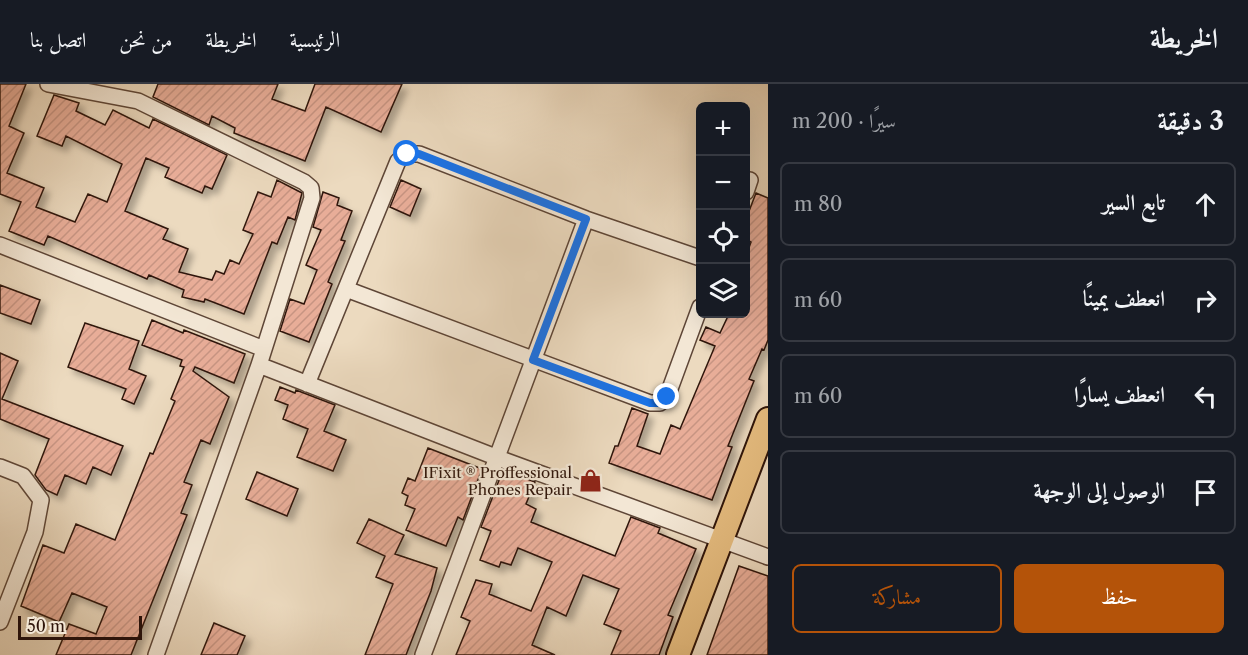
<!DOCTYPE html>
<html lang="ar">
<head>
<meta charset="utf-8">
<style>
	body { margin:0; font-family:"Libre Caslon Text",Amiri,serif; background:#20242c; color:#f1f3f6; direction:rtl }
	.controls { position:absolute; right:18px; top:18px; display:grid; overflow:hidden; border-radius:9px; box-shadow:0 6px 24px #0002 }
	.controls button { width:54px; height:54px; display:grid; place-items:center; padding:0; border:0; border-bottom:2px solid #363941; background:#171b24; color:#f1f3f6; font:30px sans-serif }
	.scale { position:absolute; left:18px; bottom:15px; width:124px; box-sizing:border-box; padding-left:6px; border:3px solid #2f150a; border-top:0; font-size:16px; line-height:21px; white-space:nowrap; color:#2f150a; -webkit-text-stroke:4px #f3e7d5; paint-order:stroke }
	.stop { position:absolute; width:18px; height:18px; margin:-14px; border:4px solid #1a73e8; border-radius:50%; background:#fff }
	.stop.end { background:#1a73e8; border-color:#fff; box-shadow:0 2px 6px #0008 }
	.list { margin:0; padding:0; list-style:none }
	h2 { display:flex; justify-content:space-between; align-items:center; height:78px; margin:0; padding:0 24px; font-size:26px }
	h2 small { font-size:20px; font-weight:400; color:#9ea1a6 }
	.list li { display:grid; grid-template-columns:39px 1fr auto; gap:18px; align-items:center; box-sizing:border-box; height:84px; margin:0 12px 12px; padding:0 12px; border:2px solid #363941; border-radius:9px }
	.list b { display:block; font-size:22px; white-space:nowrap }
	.list em { font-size:20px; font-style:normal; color:#9ea1a6 }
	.actions { display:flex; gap:12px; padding:18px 24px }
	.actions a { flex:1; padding:14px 0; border:2px solid #b45309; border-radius:9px; text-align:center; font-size:21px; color:#b45309 }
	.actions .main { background:#b45309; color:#fff }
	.icon { flex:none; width:33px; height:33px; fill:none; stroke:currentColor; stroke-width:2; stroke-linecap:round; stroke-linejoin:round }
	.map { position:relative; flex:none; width:768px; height:571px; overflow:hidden; direction:ltr }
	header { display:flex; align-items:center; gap:36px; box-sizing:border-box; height:84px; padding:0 30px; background:#171b24; border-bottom:2px solid #363941 }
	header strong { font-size:28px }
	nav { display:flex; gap:33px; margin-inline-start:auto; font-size:21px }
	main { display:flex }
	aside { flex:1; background:#171b24 }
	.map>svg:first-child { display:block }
	.building { fill:url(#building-hatch); stroke:#2f150a; stroke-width:1.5; filter:url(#shadow) }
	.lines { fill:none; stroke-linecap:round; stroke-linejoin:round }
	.minor-casing { stroke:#5e4637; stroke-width:18 }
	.primary-casing { stroke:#2f150a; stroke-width:26 }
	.minor { stroke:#f3e7d5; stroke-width:15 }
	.primary { stroke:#e6bd80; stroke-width:22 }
	.route { stroke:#1a73e8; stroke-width:8 }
	.labels { text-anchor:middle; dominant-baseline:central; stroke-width:4.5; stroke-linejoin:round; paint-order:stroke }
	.poi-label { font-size:15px; fill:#2f150a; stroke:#f3e7d5; text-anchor:end }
</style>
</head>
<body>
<header>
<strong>الخريطة</strong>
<nav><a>الرئيسية</a><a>الخريطة</a><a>من نحن</a><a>اتصل بنا</a></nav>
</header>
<main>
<aside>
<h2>3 دقيقة<small>سيرًا · 200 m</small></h2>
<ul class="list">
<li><svg class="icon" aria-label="ahead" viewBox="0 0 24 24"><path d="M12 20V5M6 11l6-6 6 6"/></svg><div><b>تابع السير</b></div><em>80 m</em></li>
<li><svg class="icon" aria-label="right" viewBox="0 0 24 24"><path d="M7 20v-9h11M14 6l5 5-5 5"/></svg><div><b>انعطف يمينًا</b></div><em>60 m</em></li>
<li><svg class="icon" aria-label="left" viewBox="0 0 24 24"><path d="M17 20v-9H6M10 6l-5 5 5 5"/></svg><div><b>انعطف يسارًا</b></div><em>60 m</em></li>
<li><svg class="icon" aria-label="arrive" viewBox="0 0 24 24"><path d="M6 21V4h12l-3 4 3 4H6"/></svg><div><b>الوصول إلى الوجهة</b></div></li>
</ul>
<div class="actions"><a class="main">حفظ</a><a>مشاركة</a></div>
</aside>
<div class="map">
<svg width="768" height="571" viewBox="0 0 768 571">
	<defs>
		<pattern id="building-hatch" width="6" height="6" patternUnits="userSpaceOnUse" patternTransform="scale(1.5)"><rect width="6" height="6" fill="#e8ad98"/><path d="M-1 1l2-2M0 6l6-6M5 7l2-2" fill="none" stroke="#c79482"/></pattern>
		<filter id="shadow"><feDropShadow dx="5.5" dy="5.5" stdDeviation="3" flood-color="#0004"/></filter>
	</defs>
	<rect width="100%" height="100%" fill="#ecdabf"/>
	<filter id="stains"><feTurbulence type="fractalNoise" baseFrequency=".00333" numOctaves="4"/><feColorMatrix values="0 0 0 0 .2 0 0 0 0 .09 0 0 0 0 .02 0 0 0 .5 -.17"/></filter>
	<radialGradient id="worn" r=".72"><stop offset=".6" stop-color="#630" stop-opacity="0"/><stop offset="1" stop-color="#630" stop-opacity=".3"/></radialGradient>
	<!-- building -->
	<path class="building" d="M0,0H26L9,42L24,49L7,89L44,104L36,123L75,138L88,110L107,118L122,80L66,52L62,62L37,52L54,11L79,19L76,27L105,41L113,26L149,44L153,35L227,71L212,105L205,102L202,109L165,93L169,84L146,74L125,127L168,145L163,155L188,165L179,188L212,196L216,187L224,190L230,176L239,180L253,150L243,146L258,108L271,113L277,96L302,109L295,136L288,133L277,160L272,158L244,230L205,215L204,218L182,213L184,206L149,191L147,195L48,152L44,161L9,147L21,118L0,110Z
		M158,0H278L272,15L305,27L315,0H402L381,48L326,23L305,77L234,49L235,44L212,32L209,41L153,13Z
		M401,96L421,105L410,132L390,123Z
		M323,108L339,114L337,121L352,127L341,156L345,157L328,198L332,200L309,258L280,247L290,215L304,220L317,186L306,181L321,146L313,143Z
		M756,109L768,114V256L764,266L762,265L749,295L754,297L728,362L732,363L712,416L609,379L615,362H618L632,324L648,330L637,362L660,370L671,341L680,345L715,262L700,256L706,243L720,249L729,230H746V172L751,158L746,155V135Z
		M0,201L40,216L31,240L0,229Z
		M152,236L183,249L184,246L245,270L234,299L195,283L193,287L229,313L210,360L201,356L184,398L192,401L181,429L187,431L131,571H56L69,540L96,550L107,523L72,509L59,538L21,522L43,461L64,469L76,440L115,456L150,369L153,370L175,317L171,315L184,283L180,282L182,276L142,261Z
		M85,239L139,257L129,285L146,292L134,320L122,315L126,305L68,283Z
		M0,269L18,277L2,315L123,362L111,391L93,383L86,400L65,391L57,411L46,406L35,391L49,355L0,335Z
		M280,303L295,309L296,306L335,321L324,347L346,356L333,387L297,373L308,345L283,335L288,321L275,316Z
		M428,364L482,385L463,436L458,433L446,462L406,446L415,425L405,421L408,412L402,409L408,394L415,397Z
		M503,386L535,398L526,420L536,425L531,438L615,472L631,433L660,444L658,449L696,465L668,531L673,533L659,571H611L621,547L604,540L619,505L583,491L566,532L547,523L532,561L555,571H456L470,537L461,533L476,496L492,500L489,510L531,527L552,478L518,464L511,481L501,478L499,483L480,476L491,447L481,443Z
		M257,388L298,405L287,432L246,415Z
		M369,435L404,451L395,470L437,484L431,507L406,571H365L393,500L376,493L385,472L357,459Z
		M739,482L768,492V571H707Z
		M214,539L245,552L237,571H201Z"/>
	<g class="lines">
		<defs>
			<path id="minor" d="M48,0L138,17L304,98L311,104L312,114L259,281
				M746,108L750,96
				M0,161L264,265
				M346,205L650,319H660L667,313L700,223
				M307,300L398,77L407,70H419L586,135L700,174
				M0,383L23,392L41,416L35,448L0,538
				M156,571L259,281L498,374L768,473
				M423,571L586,135"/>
			<path id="primary" d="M678,571L768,335"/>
		</defs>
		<!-- minor casing -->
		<use href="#minor" class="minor-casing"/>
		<!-- primary casing -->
		<use href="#primary" class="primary-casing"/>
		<!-- minor -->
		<use href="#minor" class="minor"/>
		<!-- primary -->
		<use href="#primary" class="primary"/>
	</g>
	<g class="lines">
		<!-- route -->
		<path class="route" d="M407,70H419L586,135L533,276L650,319H660L667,313"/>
	</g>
	<!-- icons -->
	<defs>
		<symbol id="shop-bare" viewBox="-9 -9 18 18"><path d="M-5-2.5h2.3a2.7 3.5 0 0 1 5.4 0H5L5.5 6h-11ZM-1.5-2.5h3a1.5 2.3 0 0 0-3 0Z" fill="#8f2418" stroke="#f3e7d5" stroke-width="2.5" paint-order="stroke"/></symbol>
	</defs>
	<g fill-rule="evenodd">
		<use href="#shop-bare" x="574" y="380" width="33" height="33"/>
	</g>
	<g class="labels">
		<!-- poi labels -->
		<g class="poi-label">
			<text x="572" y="388">IFixit ® Proffessional<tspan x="572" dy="17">Phones Repair</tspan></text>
		</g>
	</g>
	<rect width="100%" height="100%" filter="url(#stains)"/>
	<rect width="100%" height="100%" fill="url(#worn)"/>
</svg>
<div class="controls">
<button>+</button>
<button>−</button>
<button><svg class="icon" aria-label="locate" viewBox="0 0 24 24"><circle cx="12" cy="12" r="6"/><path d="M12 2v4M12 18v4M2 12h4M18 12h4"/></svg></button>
<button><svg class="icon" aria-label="layers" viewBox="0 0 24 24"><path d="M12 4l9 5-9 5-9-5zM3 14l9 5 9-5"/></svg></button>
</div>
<div class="scale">50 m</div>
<div class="stop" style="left:407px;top:70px"></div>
<div class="stop end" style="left:667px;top:313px"></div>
</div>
</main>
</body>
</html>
